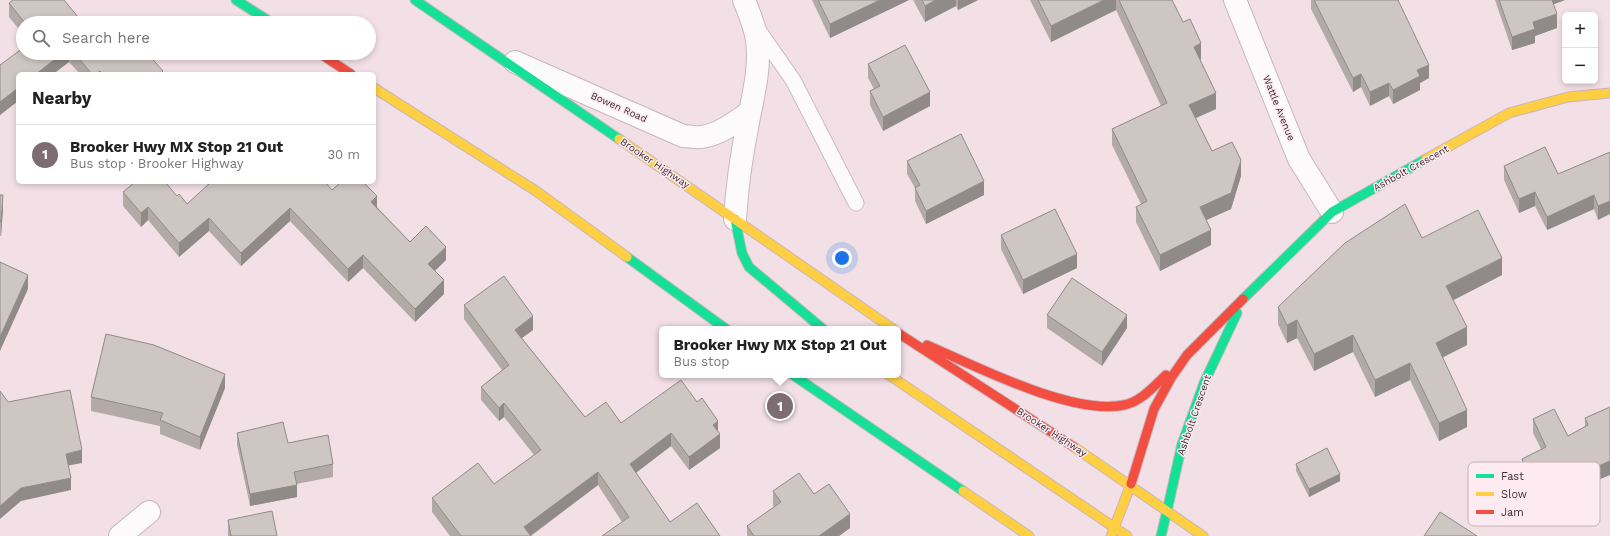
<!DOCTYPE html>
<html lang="en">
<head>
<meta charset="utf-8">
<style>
	body { margin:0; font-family:"Work Sans",sans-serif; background:#f6f6f6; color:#222 }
	.controls { position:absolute; right:12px; top:12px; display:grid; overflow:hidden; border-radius:6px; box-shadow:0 2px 6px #0003 }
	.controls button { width:36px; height:36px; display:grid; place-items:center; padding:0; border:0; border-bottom:1px solid #e0e0e0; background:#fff; color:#222; font:20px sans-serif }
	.you { position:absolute; left:842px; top:258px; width:14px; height:14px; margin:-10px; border:3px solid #fff; border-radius:50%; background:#1a73e8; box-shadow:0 0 0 6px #1a73e833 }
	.badge { display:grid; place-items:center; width:26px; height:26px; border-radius:50%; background:#7d6c72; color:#fff; font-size:13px; font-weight:700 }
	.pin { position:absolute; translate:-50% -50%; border:2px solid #fff; box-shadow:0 1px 4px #0006 }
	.popup { position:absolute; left:659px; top:326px; width:242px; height:52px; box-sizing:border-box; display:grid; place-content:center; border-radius:6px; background:#fff; filter:drop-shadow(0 1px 3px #0005); font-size:13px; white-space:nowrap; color:#767676 }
	.popup b { font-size:15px; color:#222 }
	.popup::after { content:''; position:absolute; left:50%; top:100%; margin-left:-8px; border:8px solid transparent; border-top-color:#fff }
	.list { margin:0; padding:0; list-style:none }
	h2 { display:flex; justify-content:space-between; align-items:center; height:52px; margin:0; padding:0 16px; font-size:17px }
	h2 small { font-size:13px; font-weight:400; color:#767676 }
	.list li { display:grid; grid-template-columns:26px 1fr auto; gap:12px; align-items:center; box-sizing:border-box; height:60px; padding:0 16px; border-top:1px solid #e0e0e0 }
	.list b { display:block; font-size:15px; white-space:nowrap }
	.list p { margin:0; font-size:13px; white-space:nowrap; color:#767676 }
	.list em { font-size:13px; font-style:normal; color:#767676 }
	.icon { flex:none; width:22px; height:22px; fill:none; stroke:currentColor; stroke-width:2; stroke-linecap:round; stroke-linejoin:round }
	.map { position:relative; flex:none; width:1610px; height:536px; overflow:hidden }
	.search { position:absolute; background:#fff; box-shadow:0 2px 6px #0003; left:16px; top:16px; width:360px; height:44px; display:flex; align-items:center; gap:10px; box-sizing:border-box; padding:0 14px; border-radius:22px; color:#767676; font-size:15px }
	.panel { position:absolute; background:#fff; box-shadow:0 2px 6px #0003; left:16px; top:72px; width:360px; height:112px; border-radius:6px }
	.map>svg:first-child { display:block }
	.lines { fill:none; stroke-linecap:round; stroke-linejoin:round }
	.lane-casing { stroke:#c7b7bd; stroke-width:17 }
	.street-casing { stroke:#c7b7bd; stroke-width:24 }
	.fast-casing { stroke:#c7b7bd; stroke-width:11 }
	.slow-casing { stroke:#c7b7bd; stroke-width:11 }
	.jam-casing { stroke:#c7b7bd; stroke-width:11 }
	.lane { stroke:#fdfafb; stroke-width:15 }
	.street { stroke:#fdfafb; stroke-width:22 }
	.fast { stroke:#16e098; stroke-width:9 }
	.slow { stroke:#ffcf43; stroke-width:9 }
	.jam { stroke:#f24e42; stroke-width:9 }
	.wall { fill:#b1aaa7 }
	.shaded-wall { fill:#908b88 }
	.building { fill:#cec6c2; stroke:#908b88 }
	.labels { text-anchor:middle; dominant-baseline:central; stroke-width:3; stroke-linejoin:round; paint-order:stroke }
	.street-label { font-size:10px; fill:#3e2d33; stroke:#fdebf1 }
	.key { fill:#fdebf1; stroke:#c4b2b8; stroke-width:1 }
	.key-label { font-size:11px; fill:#3e2d33 }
</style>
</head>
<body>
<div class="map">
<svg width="1610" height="536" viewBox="0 0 1610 536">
	<rect width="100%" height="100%" fill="#f3e0e7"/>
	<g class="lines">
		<defs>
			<path id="lane" d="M756,27L793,80L856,203"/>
			<path id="street" d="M1235,0L1299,159L1332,212
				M515,62L683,136C689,136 696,138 702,137C720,134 736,122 750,112
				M735,219C737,188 741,158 747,128C752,99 761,70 757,40C755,26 749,13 744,0
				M120,536L149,512"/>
			<path id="fast" d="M236,0L272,23
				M415,0L619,139
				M735,219L742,253L749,267L823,329
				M627,257L726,329
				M1243,299L1332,212L1426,159
				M793,375L963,491
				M1167,511L1182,444L1204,383L1237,313
				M1161,536L1167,511"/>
			<path id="slow" d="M374,88L536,191L627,257
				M619,139L893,329
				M1426,159L1509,113L1568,97L1610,93
				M889,375L1127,536
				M1074,447L1203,536
				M963,491L1029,536
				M1111,536L1131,484"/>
			<path id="jam" d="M319,53L351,74
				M898,333L1074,447
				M927,345C975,366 1073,416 1124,405C1141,402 1154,386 1166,375
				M1131,484L1154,409L1171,378L1187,355L1243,299"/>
		</defs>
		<!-- lane casing -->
		<use href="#lane" class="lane-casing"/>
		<!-- street casing -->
		<use href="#street" class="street-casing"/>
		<!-- fast casing -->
		<use href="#fast" class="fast-casing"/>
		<!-- slow casing -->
		<use href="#slow" class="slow-casing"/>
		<!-- jam casing -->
		<use href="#jam" class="jam-casing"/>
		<!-- lane -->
		<use href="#lane" class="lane"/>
		<!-- street -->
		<use href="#street" class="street"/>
		<!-- fast -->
		<use href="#fast" class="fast"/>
		<!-- slow -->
		<use href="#slow" class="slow"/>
		<!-- jam -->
		<use href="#jam" class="jam"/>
	</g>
	<!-- wall -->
	<path class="wall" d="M812,0H909L830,38Z
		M913,0H978L958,10L956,6L925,22Z
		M1030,0H1172L1201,59L1200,60L1216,109L1196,118L1212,151L1241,176L1231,209L1206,220L1211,245L1160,271L1136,222V207L1141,204L1112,145V129L1161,106L1116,10L1051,42Z
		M1311,0H1398L1429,78L1420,83V90L1393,104L1389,96L1370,106L1361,87L1353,92L1311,9Z
		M1495,0H1565L1553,4L1557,28L1535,36V43L1512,50Z
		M9,3L83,23H23V34L9,17Z
		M23,53H147L163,74H80L69,62L53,74H18V101L0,115V65Z
		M868,64L930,106L883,131L870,105V91L874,89L868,78Z
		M1610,152L1598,220L1594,209L1547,230L1535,206L1519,213L1504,180V166L1558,174Z
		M907,161L984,195L926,224L915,201V188L907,174Z
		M332,190L377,207L410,242L446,260L435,271L444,294L415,322L363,268L348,282L290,221L241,266L209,231L179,257L148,220L141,227L123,206V192L177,196L187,204Z
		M0,195L3,209L1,236H0Z
		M1001,235L1077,268L1023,294L1001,249Z
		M1422,238L1502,275L1453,300L1467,345L1442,357L1467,427L1439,441L1410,380L1375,397L1353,352L1314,371L1297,338L1287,343L1278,324V307Z
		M464,305L533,330L522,338L585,417L621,423L718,432L720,448L689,470L671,446L636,473L670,522L720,536L622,522L598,485L531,536H450L432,512V498L494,484L534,455L504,417L499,421L481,400V387L502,370L464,319Z
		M1047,315L1127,328L1102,366L1047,328Z
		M225,388L200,450L160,434V426L91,411V397Z
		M1610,407V475L1590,483V495L1568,506L1565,498L1540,510L1522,473V459L1541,449L1533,433V419L1568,436L1585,427V418Z
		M237,433L288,443L333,464V477L296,484L297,497L250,506L237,445Z
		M1296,464L1340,481L1309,497L1296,471Z
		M773,491L814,494L850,528L839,536H747V526L774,507L773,505Z
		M228,520L277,536H228Z"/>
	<!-- shaded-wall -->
	<path class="shaded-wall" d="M880,0H909L830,38V24Z
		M936,0H956V6L925,22V6Z
		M958,0H978L958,10Z
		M1104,0H1116V10L1051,42V26Z
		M1549,0H1565L1549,6Z
		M1557,14V28L1535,36V43L1512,50V37L1533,22Z
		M1201,43V59L1194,62V47Z
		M63,53H69V62L53,74H36Z
		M1429,65V78L1420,83V90L1393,104V90L1417,70Z
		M1361,74V87L1353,92V78Z
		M1389,83V96L1370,106V92Z
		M18,88V101L0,115V102Z
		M930,92V106L883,131V117Z
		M1216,93V109L1189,121V105Z
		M1241,160V176L1231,209L1200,223V207Z
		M984,181V195L926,224V211Z
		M1535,192V206L1519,213V199Z
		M3,195V209L1,236V222Z
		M1594,195V209L1547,230V217Z
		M377,196V210L371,202Z
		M1610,201V214L1598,220V206Z
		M148,207V220L141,227V213Z
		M290,208V221L241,266V253Z
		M209,218V231L179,257V243Z
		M1211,230V245L1160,271V255Z
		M446,247V260L428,277V264Z
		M1077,254V268L1023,294V280Z
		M363,255V268L348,282V269Z
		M1502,258V275L1446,304V286Z
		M28,275V289L0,351V337Z
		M444,280V294L415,322V309Z
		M1127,315V328L1102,366V352Z
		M533,316V330L515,343V330Z
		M1297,320V338L1287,343V325Z
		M1467,327V345L1436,361V343Z
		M1353,335V352L1314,371V354Z
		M1410,363V380L1375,397V380Z
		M225,374V388L200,450V437Z
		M504,403V417L499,421V408Z
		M1467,410V427L1439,441V423Z
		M718,421V435L713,425Z
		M671,433V446L630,477V464Z
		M720,434V448L689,470V457Z
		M82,450V463L66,466V454Z
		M1610,461V475L1590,483V495L1568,506V492L1585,472Z
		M598,472V485L530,536L524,527Z
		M1340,474V481L1309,497V489Z
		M71,478V490L21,501L0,519V506L21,488Z
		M297,485V497L250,506V494Z
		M1565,485V498L1540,510V497Z
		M850,514V528L839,536H819Z"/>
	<!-- building -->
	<path class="building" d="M13,0H64L83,23H25L9,3Z
		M818,0H880L830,24Z
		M922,0H936L925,6Z
		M1038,0H1104L1051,26Z
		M1119,0H1172L1183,22L1190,19L1201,43L1194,47L1216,93L1189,105L1212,151L1232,142L1241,160L1231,193L1200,207L1211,230L1160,255L1136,207L1147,201L1112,129L1167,103Z
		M1314,0H1398L1429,65L1417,70L1420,76L1393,90L1389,83L1370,92L1361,74L1353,78Z
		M1499,0H1552L1557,14L1533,22L1535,29L1512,37Z
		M905,45L930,92L883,117L870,91L880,86L868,64Z
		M23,48V53H63L36,74H18V88L0,102V65Z
		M74,53H147L163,71L160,74H103L100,71L96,74H92Z
		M961,134L984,181L926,211L915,188L920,185L907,161Z
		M1545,147L1558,174L1610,152V201L1598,206L1594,195L1547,217L1535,192L1519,199L1504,166Z
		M135,182H165L177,196L179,194L187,204L211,182H325L332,190L341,182H363L377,196L371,202L410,242L426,226L446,247L428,264L444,280L415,309L363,255L348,269L290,208L241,253L209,218L179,243L148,207L141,213L123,192Z
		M0,195H3L1,222H0Z
		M1405,204L1422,238L1478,210L1502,258L1446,286L1467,327L1436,343L1467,410L1439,423L1410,363L1375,380L1353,335L1314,354L1297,320L1287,325L1278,307L1345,243Z
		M1055,209L1077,254L1023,280L1001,235Z
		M0,262L28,275L0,337Z
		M504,276L533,316L515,330L585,417L606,402L621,423L681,380L697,402L702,398L718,421L713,425L720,434L689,457L671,433L630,464L670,522L697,503L720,536H602L629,517L598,472L524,527L531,536H461L432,498L478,463L494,484L541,450L504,403L499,408L481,387L509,365L464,305Z
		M1072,278L1127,315L1102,352L1047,315Z
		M106,334L154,345L225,374L200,437L160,420L163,413L91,397Z
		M70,390L82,450L66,454L71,478L21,488L0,506V391L8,402Z
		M1610,407V461L1585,472L1590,481L1568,492L1565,485L1540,497L1522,459L1546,447L1533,419L1554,409L1568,436L1588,425L1585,418Z
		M283,422L288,443L328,435L333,464L294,472L297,485L250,494L237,433Z
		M1327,448L1340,474L1309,489L1296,464Z
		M799,473L814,494L829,484L850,514L819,536H754L747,526L781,502L773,491Z
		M272,511L277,536H231L228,520Z
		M1440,512L1477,536H1424Z"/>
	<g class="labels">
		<!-- street labels -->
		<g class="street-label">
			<text transform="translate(619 107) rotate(24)">Bowen Road</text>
			<text transform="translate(1279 108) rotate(68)">Wattle Avenue</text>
			<text transform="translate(655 163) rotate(34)">Brooker Highway</text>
			<text transform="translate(1411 168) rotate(-29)">Ashbolt Crescent</text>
			<text transform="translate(1194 415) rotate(-71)">Ashbolt Crescent</text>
			<text transform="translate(1052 432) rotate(33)">Brooker Highway</text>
		</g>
	</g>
	<!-- legend -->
	<rect x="1468" y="462" width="132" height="64" rx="6" class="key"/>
	<rect x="1476" y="474" width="18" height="4" fill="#16e098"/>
	<rect x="1476" y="492" width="18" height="4" fill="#ffcf43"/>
	<rect x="1476" y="510" width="18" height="4" fill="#f24e42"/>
	<g class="key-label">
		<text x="1501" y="480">Fast</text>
		<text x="1501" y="498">Slow</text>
		<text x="1501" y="516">Jam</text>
	</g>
</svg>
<div class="controls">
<button>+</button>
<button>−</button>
</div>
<div class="you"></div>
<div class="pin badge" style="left:780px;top:406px">1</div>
<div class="popup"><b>Brooker Hwy MX Stop 21 Out</b>Bus stop</div>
<div class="search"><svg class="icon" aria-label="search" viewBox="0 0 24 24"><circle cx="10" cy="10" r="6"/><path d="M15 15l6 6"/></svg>Search here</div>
<section class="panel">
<h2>Nearby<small></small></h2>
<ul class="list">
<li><span class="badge">1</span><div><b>Brooker Hwy MX Stop 21 Out</b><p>Bus stop · Brooker Highway</p></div><em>30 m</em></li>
</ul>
</section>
</div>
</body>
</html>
